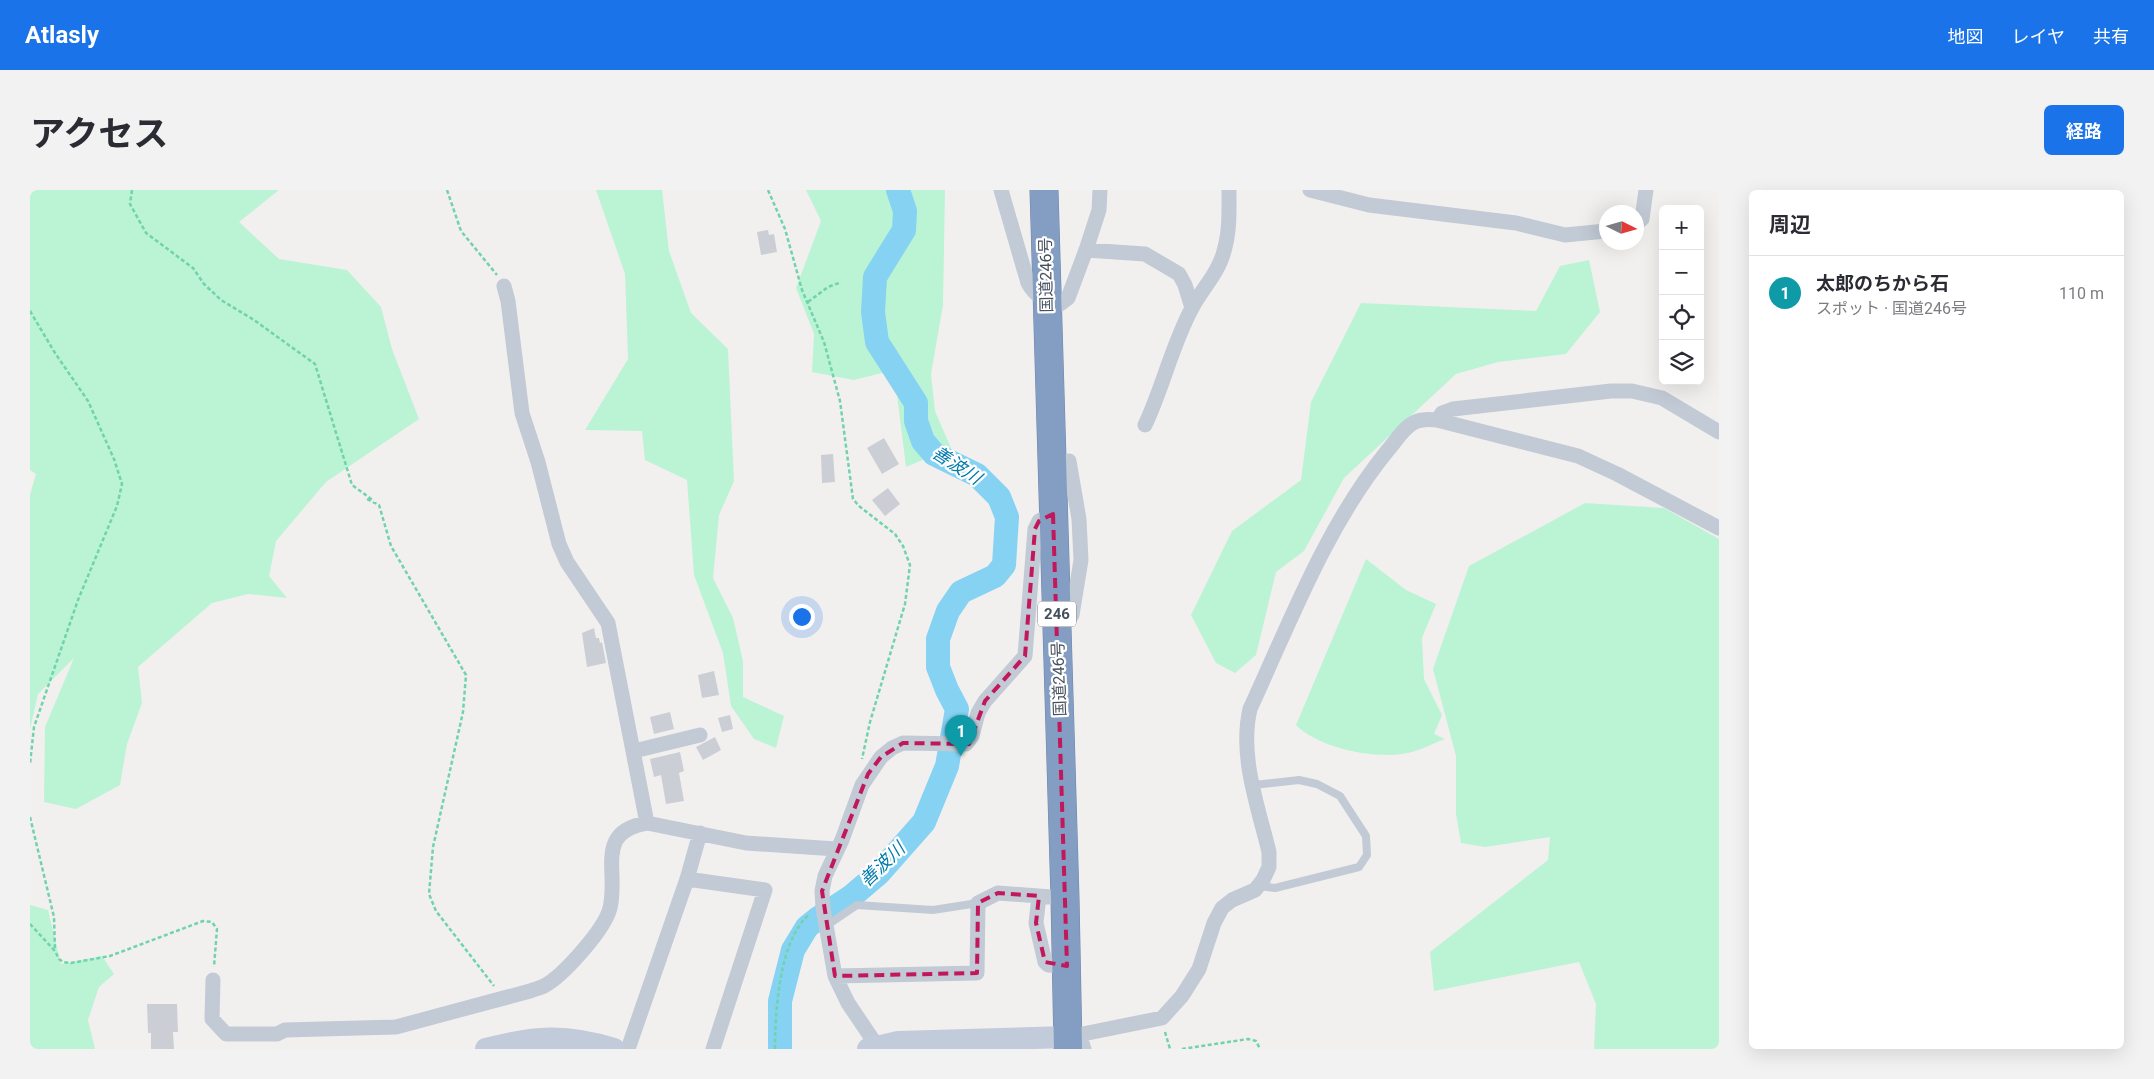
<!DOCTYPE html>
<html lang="ja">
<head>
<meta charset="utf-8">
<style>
	body { margin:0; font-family:Roboto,"Noto Sans JP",sans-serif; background:#f2f2f3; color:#2b2b33 }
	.controls { position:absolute; right:15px; top:15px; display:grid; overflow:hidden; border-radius:8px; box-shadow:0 5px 20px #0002 }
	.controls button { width:45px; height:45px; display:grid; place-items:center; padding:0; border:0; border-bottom:1px solid #e1e1e2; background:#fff; color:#2b2b33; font:25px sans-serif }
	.compass { position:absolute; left:1569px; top:15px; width:45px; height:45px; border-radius:50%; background:#fff; box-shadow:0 5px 20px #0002; rotate:95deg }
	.you { position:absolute; left:771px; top:426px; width:18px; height:18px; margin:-12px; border:4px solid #fff; border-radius:50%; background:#1a73e8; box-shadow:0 0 0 8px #1a73e833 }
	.badge { display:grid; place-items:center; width:32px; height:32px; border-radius:50%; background:#1a73e8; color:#fff; font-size:16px; font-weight:700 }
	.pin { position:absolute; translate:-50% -41px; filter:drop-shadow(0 1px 2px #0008) }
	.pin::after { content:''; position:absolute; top:26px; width:18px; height:15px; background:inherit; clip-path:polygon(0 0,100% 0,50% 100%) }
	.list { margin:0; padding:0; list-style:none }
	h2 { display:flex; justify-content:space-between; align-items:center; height:65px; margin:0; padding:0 20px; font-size:21px }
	h2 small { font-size:16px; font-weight:400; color:#7c7c81 }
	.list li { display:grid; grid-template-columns:32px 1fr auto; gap:15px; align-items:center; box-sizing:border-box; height:75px; padding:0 20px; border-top:1px solid #e1e1e2 }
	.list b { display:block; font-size:19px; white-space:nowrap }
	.list p { margin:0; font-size:16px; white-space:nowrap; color:#7c7c81 }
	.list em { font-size:16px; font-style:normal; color:#7c7c81 }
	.icon { flex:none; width:28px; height:28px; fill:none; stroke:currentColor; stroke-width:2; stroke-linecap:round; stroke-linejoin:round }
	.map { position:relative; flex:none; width:1689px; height:859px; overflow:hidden; border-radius:8px }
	header { display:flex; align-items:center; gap:30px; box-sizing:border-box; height:70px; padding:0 25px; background:#1a73e8; color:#fff }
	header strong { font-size:24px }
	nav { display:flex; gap:28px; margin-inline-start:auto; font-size:18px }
	.intro { display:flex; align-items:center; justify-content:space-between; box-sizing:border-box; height:120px; padding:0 30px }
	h1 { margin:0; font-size:35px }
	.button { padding:12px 22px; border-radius:8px; background:#1a73e8; color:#fff; font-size:18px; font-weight:700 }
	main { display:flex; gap:30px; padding:0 30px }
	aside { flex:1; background:#fff; border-radius:8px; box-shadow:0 5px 20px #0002 }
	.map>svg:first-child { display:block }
	.green { fill:#bbf3d5 }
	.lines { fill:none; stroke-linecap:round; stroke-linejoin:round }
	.river { stroke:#85d2f3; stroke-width:24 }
	.building { fill:#cbced5 }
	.highway-casing { stroke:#6f87ae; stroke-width:29 }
	.path { stroke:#70d3ab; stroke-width:2.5; stroke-dasharray:4 2.5; stroke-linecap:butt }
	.lane { stroke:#c2cad5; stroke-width:8 }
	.street { stroke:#c2cad5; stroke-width:15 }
	.secondary { stroke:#c1cbda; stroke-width:22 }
	.highway { stroke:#849dc2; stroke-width:28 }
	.marked { fill:none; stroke:#c2185b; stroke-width:4; stroke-dasharray:10 6; stroke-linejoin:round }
	.labels { text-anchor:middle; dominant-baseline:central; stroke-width:4.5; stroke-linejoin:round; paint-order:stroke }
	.shield { fill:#fff; stroke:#7e858f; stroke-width:1 }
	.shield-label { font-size:15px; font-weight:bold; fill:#46515f }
	.street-label { font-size:16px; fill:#46515f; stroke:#fff }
	.water-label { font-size:18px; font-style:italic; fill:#037bae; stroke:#fff }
</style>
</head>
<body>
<header>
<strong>Atlasly</strong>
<nav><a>地図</a><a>レイヤ</a><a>共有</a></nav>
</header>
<div class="intro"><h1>アクセス</h1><a class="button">経路</a></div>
<main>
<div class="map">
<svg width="1689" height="859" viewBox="0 0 1689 859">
	<rect width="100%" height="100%" fill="#f2f0ef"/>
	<!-- green -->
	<path class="green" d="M0,0H249L209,32L249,69L317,80L351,117L362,159L389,229L296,292L246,351L239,386L257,408L218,404L182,413L108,477L112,513L97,554L90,595L46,619L14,612L15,537L44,468L8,504L0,539V305L6,284L0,280Z
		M566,0H632L639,61L661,123L698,159L704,291L689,325L683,388L703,428L713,471V507L754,526L746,558L724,549L701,516L693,463L664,385L657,290L615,270L612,241L555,240L598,169L595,84Z
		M776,0H915L913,115L901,184L905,221L921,258L876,277L864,180L824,190L782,182L784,144L766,98L791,31Z
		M1559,70L1570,122L1536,164L1468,172L1426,184L1314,288L1274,361L1246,382L1226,465L1205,483L1186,473L1161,425L1202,341L1271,290L1281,212L1331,113L1506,121L1530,76Z
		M1555,313L1634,318L1689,349V859H1564L1566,814L1549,772L1404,801L1400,762L1518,670L1520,647L1455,657L1431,653L1426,624V566L1403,479L1439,376Z
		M1336,369L1376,400L1406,414L1392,448L1394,489L1412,525L1404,544L1415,549C1404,553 1393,559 1382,562C1350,571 1290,559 1266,535Z
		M0,715L18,720L31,774L72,766L84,784L69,797L58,830L65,859H0Z"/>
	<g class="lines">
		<!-- river -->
		<path class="river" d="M750,859V811L763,760L777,737L787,729L822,706L849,683L894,632L917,576L927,519L917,500L908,477V449L918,421L931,402L965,386L974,375L977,327L969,307L947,285L904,264L893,251L886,231V213L847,152L843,122L845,87L874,40L875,21L868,0"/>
	</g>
	<!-- building -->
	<path class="building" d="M738,40L739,45L744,44L747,62L731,65L727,42Z
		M854,248L869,274L852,284L837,258Z
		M803,264L805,292L792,293L791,265Z
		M858,298L870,314L855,326L842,310Z
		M564,438L566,448H569L570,453L572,452L576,473L557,477L552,443Z
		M684,481L689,505L672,508L668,485Z
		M640,522L644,539L624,544L620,527Z
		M700,525L703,539L692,542L688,528Z
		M685,547L691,560L673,570L666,557Z
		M650,562L654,581L649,583L654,611L636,614L631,585L624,587L620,569Z
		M117,814H147L148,842H143L144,859H121V843H118Z"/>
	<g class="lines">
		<defs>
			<path id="highway" d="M1014,0L1035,708L1038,859"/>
		</defs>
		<!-- highway casing -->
		<use href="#highway" class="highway-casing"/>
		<!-- path -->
		<path class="path" d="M102,0L100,14L116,43L163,78L174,94L191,110L224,130L285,174L322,295L344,311
			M417,0L431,41L467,85
			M738,0L755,39L772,100L794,152L810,211L823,309L829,316L865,344L873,356L880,375L875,414L840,532L832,569
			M778,112L798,97L809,93
			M0,121L25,163L58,211L84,269L92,294L87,316L48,410L4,537L0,574
			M337,309L349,315L361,356L436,485L433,522L403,657L399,704L406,721L464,796
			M0,627L24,727L25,760
			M0,734L25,761L29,769L33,772L41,773L80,766L173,731L182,732L187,739L184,777
			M1135,842L1140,859
			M745,859C745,823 749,748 780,724
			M1152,859L1218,849L1226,851L1230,859"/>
		<!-- lane -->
		<path class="lane" d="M1224,595L1269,590L1287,594L1310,606L1336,646L1337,665L1329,677L1245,698L1229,696
			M796,736L827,715L903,720L948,713"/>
		<!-- street -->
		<path class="street" d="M971,0L998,93C1006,107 1015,111 1030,114L1038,108L1056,60L1069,20L1070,0
			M1280,0L1339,15L1486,33L1535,45L1576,41
			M1606,34L1612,29L1616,0
			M1056,60L1115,64L1149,84L1155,95L1162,118
			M474,96L478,111L492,223L508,272L529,354L537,372L578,433L617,633
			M1407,230L1412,223L1423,219L1581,201H1602L1632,208L1689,242
			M1115,235C1133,197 1142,155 1162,118C1172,99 1189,82 1194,61C1200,41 1199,20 1199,0
			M1027,436L1042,425L1051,370L1049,329L1039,271
			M604,561L670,545
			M657,689L735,700L683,859
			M1009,706L1006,733L1015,772L1018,775L1037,776
			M805,786L947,783L948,713L968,703L1035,708
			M183,790L182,829L196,844H247L255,840L366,837L500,801C505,799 510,798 514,796C533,786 575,739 580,718C589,681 564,642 617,633L716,653L806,659
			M1038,847L1132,828L1152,806L1169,779L1184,733L1192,718L1202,710L1225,700L1233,690L1239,677V662C1228,616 1209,566 1220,519C1261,430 1296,336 1358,260C1366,251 1374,237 1385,232C1392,229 1399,229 1407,230L1548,266L1587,284L1689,338
			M1052,853L1054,859
			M598,859L657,689L670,643
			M849,859L818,813L805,786L793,718L792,701L795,686L812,650L832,595L851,567L862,558L873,553L936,554L942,546L948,523L955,511L995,466L1005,339L1009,331L1023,324"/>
		<!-- secondary -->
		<path class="secondary" d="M456,859C505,846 536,844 584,859
			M838,859L868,852L1038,847"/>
		<!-- highway -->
		<use href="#highway" class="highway"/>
	</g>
	<!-- marked area -->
	<path class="marked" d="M1023,324L1037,776L1015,772L1006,733L1009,706L968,703L948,713L947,783L805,786L792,701L838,584L851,567L873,553L939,554L955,511L995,466L1005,339L1009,331Z"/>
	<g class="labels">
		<!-- shield labels -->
		<rect class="shield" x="1008" y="411.5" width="38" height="25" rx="4"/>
		<g class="shield-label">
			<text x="1027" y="424">246</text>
		</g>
		<!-- street labels -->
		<g class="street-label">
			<text transform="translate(1016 85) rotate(-91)">国道246号</text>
			<text transform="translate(1029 489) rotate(-92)">国道246号</text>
		</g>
		<!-- water labels -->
		<g class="water-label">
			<text transform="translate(927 275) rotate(33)">善波川</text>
			<text transform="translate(852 674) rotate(-44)">善波川</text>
		</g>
	</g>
</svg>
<div class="controls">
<button>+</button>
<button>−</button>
<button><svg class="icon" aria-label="locate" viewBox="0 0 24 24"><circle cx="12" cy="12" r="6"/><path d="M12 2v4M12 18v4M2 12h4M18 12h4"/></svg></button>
<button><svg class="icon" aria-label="layers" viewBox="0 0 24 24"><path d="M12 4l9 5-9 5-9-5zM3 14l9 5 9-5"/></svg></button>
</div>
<svg class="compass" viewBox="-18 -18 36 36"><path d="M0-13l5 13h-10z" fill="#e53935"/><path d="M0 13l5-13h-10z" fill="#7c7c81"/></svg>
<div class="you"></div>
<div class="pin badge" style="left:931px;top:566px;background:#0f9aa8">1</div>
</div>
<aside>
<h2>周辺<small></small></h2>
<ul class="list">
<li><span class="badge" style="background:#0f9aa8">1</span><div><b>太郎のちから石</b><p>スポット · 国道246号</p></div><em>110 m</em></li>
</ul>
</aside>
</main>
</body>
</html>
